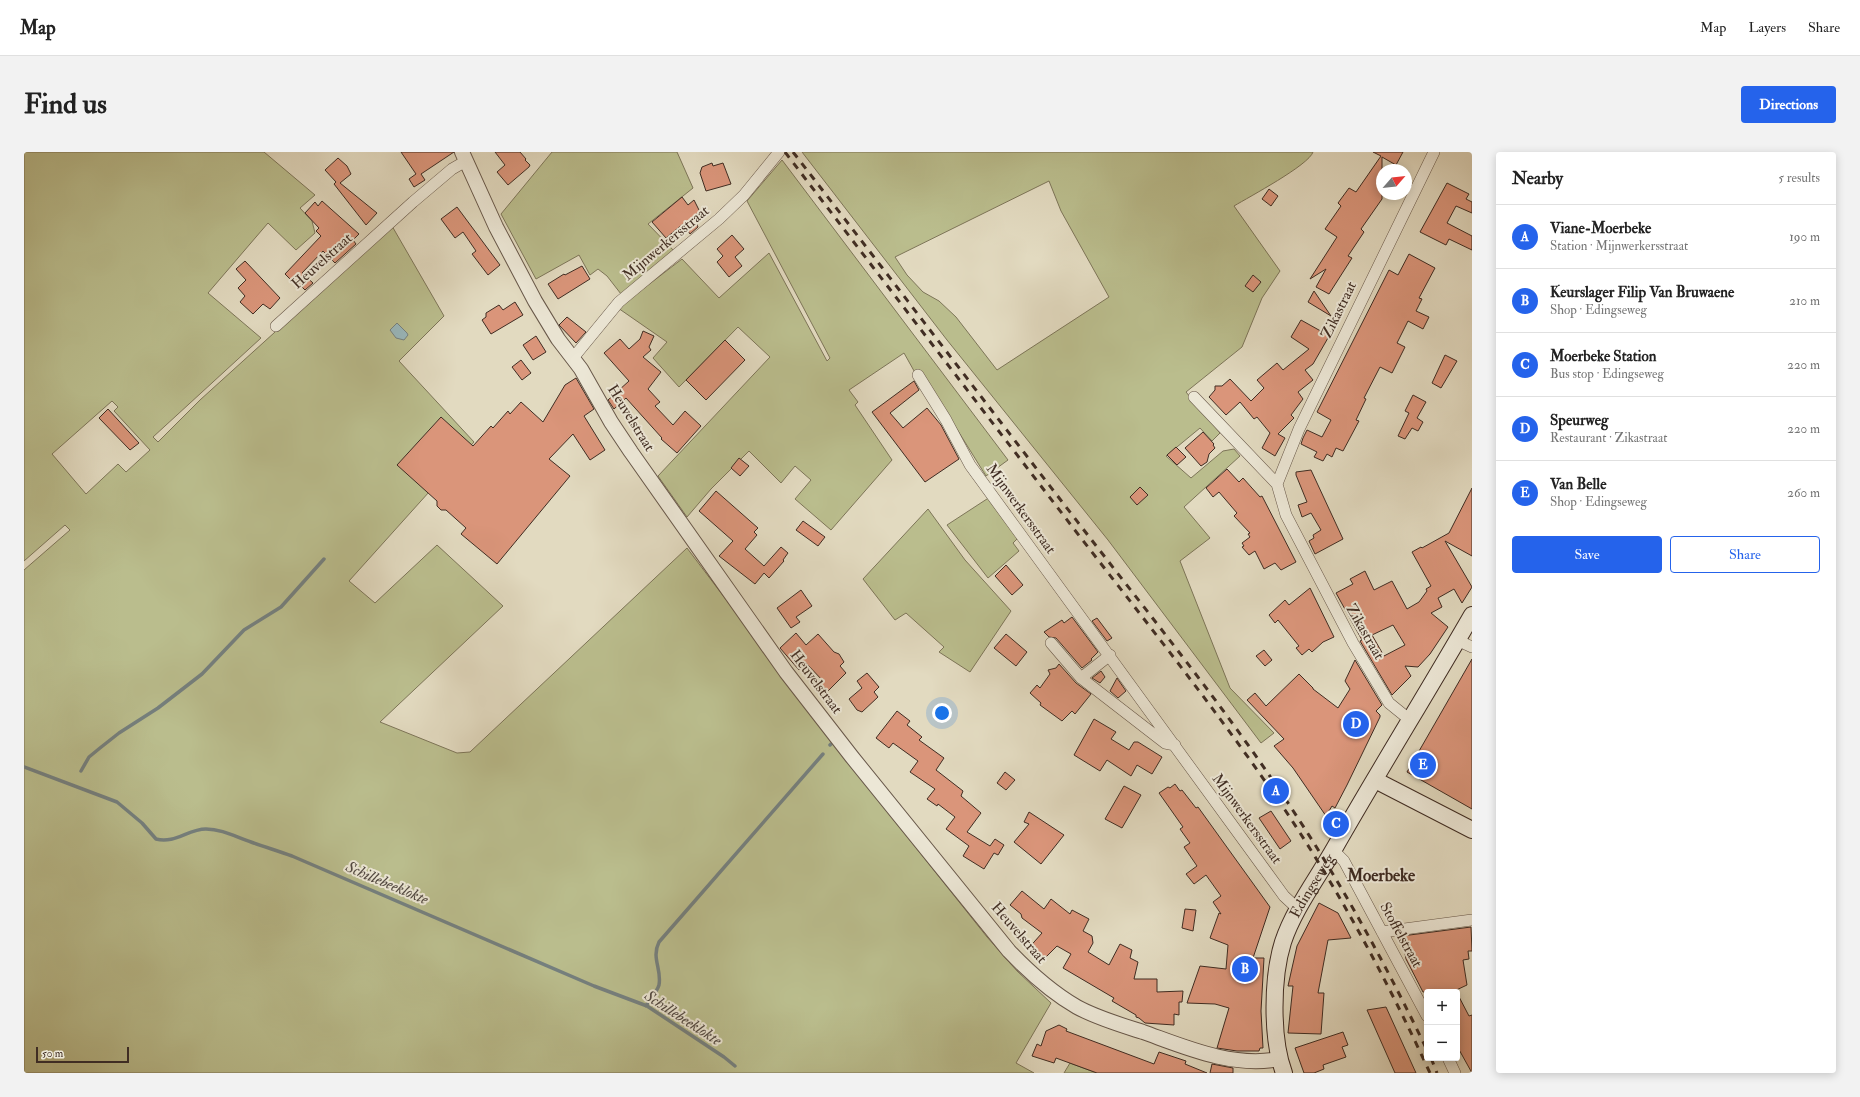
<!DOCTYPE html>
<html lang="en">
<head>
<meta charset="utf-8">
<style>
	body { margin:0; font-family:"IM FELL Double Pica",serif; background:#f2f2f2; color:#222 }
	.controls { position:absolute; right:12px; bottom:12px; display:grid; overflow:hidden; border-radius:4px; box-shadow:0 2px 10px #0003 }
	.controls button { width:36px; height:36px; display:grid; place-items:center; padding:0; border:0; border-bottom:1px solid #e0e0e0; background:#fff; color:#222; font:20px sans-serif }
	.compass { position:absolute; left:1352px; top:12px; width:36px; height:36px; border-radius:50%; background:#fff; box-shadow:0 2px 10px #0003; rotate:62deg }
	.scale { position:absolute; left:12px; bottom:10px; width:93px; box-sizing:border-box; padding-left:4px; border:2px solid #402d23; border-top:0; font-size:11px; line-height:14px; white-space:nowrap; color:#402d23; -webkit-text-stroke:3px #ece7d6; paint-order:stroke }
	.you { position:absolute; left:918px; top:561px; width:14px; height:14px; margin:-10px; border:3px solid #fff; border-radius:50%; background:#1a73e8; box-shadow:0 0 0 6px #1a73e833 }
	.badge { display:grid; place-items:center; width:26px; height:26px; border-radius:50%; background:#2563eb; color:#fff; font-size:13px; font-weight:700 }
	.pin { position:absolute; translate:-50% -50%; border:2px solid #fff; box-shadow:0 1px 4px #0006 }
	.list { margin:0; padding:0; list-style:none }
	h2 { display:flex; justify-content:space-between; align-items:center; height:52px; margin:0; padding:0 16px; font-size:17px }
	h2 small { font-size:13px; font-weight:400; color:#767676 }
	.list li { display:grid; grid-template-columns:26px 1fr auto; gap:12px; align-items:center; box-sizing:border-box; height:64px; padding:0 16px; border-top:1px solid #e0e0e0 }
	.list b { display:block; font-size:15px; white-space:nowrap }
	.list p { margin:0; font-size:13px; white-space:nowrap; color:#767676 }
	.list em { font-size:13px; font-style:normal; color:#767676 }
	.actions { display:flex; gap:8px; padding:12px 16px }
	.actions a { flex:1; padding:9px 0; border:1px solid #2563eb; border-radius:4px; text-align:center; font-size:14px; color:#2563eb }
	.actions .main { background:#2563eb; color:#fff }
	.map { position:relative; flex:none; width:1448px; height:921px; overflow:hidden; border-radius:4px }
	header { display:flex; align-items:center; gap:24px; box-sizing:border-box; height:56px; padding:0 20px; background:#fff; border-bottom:1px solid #e0e0e0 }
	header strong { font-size:19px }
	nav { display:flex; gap:22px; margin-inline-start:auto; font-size:14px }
	.intro { display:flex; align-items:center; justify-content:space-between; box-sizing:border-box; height:96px; padding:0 24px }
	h1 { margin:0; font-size:28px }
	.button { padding:10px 18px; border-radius:4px; background:#2563eb; color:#fff; font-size:14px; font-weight:700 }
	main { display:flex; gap:24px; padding:0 24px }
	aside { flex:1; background:#fff; border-radius:4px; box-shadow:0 2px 10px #0003 }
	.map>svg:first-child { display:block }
	.green { fill:#babd8d; stroke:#7d7558; fill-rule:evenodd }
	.water { fill:#99b8bd; stroke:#75807f }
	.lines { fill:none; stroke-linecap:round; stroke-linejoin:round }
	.stream { stroke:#75807f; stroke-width:3.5 }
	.building { fill:#da957a; stroke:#402d23; fill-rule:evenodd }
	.minor-casing { stroke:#68584a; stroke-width:12 }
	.tertiary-casing { stroke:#68584a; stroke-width:16 }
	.secondary-casing { stroke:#402d23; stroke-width:18 }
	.minor { stroke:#ece7d6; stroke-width:11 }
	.tertiary { stroke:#ece7d6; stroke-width:14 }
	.secondary { stroke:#ece7d6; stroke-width:16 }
	.rail { stroke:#402d23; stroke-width:3; stroke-dasharray:7 7; stroke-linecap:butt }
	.labels { text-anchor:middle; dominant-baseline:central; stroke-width:4; stroke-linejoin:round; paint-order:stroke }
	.street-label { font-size:15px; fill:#402d23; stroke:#ece7d6 }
	.water-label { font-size:16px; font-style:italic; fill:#524942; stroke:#ece7d6 }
	.quarter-label { font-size:17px; font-weight:bold; fill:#402d23; stroke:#ece7d6 }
</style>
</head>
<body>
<header>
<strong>Map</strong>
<nav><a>Map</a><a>Layers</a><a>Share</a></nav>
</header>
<div class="intro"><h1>Find us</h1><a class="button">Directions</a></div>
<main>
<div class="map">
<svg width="1448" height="921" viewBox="0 0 1448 921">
	<rect width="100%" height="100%" fill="#e2dac0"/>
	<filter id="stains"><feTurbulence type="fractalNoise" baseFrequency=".005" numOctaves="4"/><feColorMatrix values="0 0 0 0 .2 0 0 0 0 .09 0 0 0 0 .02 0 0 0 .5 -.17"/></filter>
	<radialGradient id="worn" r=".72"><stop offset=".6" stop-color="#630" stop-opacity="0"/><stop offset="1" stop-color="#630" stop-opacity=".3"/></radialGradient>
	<!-- green -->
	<path class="green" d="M0,0H240L291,43L276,56L288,69L291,81L272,98L244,71L184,141L237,186L129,285L134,290L176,248L368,74L420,164L375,209L450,290L325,429L351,451L413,393L479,454L356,570L433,601L446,600L663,396L846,638L963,785L993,819L1027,851L992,911L1010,921H0V418L46,378L41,373L0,409ZM88,249L94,255L90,259L126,298L102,320L94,312L62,342L28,302Z
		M528,0H653L669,36L624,72L652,101L597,142L583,124L574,117L566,123L555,103L512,127L477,62Z
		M778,0H1289C1285,13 1225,45 1210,54L1256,119L1238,146L1218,195L1162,240L1196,281L1188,289L1176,276L1142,304L1167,326L1199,299L1210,297L1216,304L1160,355L1186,386L1156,409L1206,536L1250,581L1237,591L1084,388L923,188ZM1025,29L1037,59L1085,145L973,218L932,165L915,149L899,140L883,123L871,105Z
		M758,8L984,308L962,324L921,258L894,226L880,201L825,238L834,250L831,253L868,308L807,378L771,347L787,328L771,314L757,331L725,299L687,337L663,365L634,324L746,205L714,175L655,235L629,206L643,190L594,156L658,107L695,146L745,101L803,209L806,206L723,49Z
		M966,345L995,385L989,391L995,399L964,426L923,373Z
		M904,357L941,408L987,459L946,520L915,500L920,495L882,461L871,468L839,427Z
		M1046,911L1073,921H1040Z"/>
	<!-- water -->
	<path class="water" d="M373,171L383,181L384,183L380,188L372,186L366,178Z"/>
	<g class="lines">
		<!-- stream -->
		<path class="stream" d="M806,593L807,592
			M0,615L93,650L118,671L132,687C151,692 164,677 182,677C198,677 212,685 227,690C241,695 254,699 268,704L570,834L623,854L700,905L711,914
			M57,619L65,605L76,596L95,581L134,556L178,522L220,478L257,455L300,407
			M622,854C626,847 633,840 635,833C638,817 627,806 635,790L799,602"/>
	</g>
	<!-- building -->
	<path class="building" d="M377,0H430L397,22L401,28L390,35L385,27L392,22Z
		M471,0H496L502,7L501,8L506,13L505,15L484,33L473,20L481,13Z
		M1349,0H1379L1372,13L1358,5V47L1337,77L1340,80L1324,104L1328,106L1305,142L1292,135L1302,117L1286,127L1313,85L1301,77L1317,54L1314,51L1325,36L1332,40L1357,4Z
		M314,6L323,14L327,22L316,31L353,61L342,73L310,32L312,30L301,18Z
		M688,11L689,14L699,11L707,32L682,39L676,21L678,15Z
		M1423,31L1445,42L1442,47L1448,50V61L1432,54L1423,71L1448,84V98L1425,87L1422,93L1396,80Z
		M1245,37L1254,44L1247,54L1238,47Z
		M658,45L664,53L670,48L676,60L669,64L674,75L666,82L659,72L642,86L628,70Z
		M298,49L335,82L329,88L332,92L311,111L299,99L278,121L289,131L281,138L270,127L268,129L261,122L297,84L292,79L295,76L281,61L291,50L294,54Z
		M433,55L476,113L464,123L448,102L452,99L439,80L431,86L417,67Z
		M708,83L720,97L711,105L718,114L705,125L693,110L699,104L693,97Z
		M1385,102L1411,116L1395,146L1398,147L1392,159L1405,165L1399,177L1384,169L1373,191L1381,195L1368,221L1356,215L1340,246L1342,247L1332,268L1335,269L1319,299L1312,296L1308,305L1303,302L1299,309L1290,305L1293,300L1277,292L1279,286L1283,278L1298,285L1307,268L1293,260L1365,118L1374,123Z
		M221,109L256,146L246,157L239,152L229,162L216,150L221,144L214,136L222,128L212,117Z
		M558,114L566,127L534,147L524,132L540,122L541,123Z
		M1229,123L1237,130L1229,140L1221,134Z
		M1290,139L1307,164L1284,150Z
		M491,150L499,163L467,182L458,168L462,165V161L475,153L479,158Z
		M543,165L562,180L552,191L535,173Z
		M1277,168L1302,182L1308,179L1289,212L1281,218L1289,228L1274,240L1279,247L1267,263L1270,266L1254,282L1261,286L1251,304L1238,296L1246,281L1233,265L1230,267L1216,250L1202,263L1185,245L1191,238V234H1198L1206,227L1227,249L1240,236L1233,228L1253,211L1259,218L1285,197L1267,185Z
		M619,179L630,184L625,195L627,198L619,205L637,220L624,237L636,250L631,254L649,273L661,259L677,274L653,301L637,287L638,286L602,246L590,257L584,248L605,229L580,201L596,187L605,197L616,187Z
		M512,184L522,200L509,208L499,193Z
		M701,188L721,208L682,248L662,228Z
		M1421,203L1433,209L1417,236L1408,231Z
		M497,208L507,221L498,228L488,215Z
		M552,226L570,257L560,264L581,298L566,308L549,282L525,307L546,324L473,412L437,382L442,376L422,358H417L413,354V349L373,313L417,265L449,294L467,274L469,276L484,259L486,262L497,250L519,270L541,233Z
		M890,229L895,238L866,261L879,276L903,256L917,273L935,307L901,330L848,260Z
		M1389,243L1402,250L1393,266L1399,270L1394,279L1388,276L1381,287L1374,284L1385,261L1381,259Z
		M84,257L115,291L106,298L75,266Z
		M1179,280L1190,292L1189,293L1191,296L1185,302L1183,310L1177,314L1161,296Z
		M1152,295L1162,305L1153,313L1143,303Z
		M715,306L725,314L716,324L707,316Z
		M1203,317L1215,330L1219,326L1236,345L1238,344L1272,410L1257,418L1251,411L1240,417L1231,399L1225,403L1218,395L1220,394L1218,391L1226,385L1224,382L1226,381L1210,364L1213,361L1195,340L1189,345L1182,336Z
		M1287,318L1319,387L1291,402L1285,389L1290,386L1289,383L1297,378L1287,361L1278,365L1274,353L1283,350L1272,323V320Z
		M1116,335L1124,343L1113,353L1106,345Z
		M1448,336V404L1421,389L1448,435L1438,451L1430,437L1414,446L1418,455L1407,461L1424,475L1406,502L1394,515L1381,514L1387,524L1368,543L1336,489L1338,488L1312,441L1329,432L1326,427L1341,419L1350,438L1368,429L1383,457L1395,450L1403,439L1402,437L1407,434L1388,400L1397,395L1398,396L1425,381ZM1369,473L1381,493L1360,504L1348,483Z
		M692,339L734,376L730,380L733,383L721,397L740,414L757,395L764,401L759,408L760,409L745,426L740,421L731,432L695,404L709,389L675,359Z
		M779,369L801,385L794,394L772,378Z
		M982,413L999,433L988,443L971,424Z
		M1286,436L1310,485L1299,490L1288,500L1285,497L1278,503L1272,496L1275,494L1254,468L1251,471L1245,463L1261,448L1265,453Z
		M777,438L788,454L772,465L776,470L767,476L753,456Z
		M1048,465L1074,500L1067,507L1068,508L1058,516L1032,486L1025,485L1020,480L1038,468L1040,471Z
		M1073,466L1088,486L1083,489L1068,469Z
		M772,481L782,493L794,482L810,500L815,502L820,510L816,514L822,521L804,539L796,532L799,529L782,511L775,518L756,496Z
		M982,482L1003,500L992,514L970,496Z
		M1240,498L1248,508L1241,514L1232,504Z
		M1448,507V657L1383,620Z
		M1331,508L1358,553L1352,559L1356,563V565L1323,633L1311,656L1308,654L1302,664L1269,616L1250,594L1260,587L1223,548L1231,541L1242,554L1275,522L1289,536V537L1314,556L1326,537L1321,529Z
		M1035,512L1052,531L1067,542L1051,562L1048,559L1038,569L1016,553L1017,551L1006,541L1013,533L1016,536L1026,522L1024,518L1032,516Z
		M1077,519L1081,525L1076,531L1068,526Z
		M843,521L855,535L850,540L854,545L838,560L833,558L825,547L838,536L833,529Z
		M1093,526L1102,539L1094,546L1086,539Z
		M873,559L886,569L883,573L898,585L895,588L920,606L912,618L939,639L937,644L957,661L943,680L966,694L971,687L980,693L974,703L970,701L960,717L939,704L945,694L922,677L931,665L914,652L913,654L903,647L911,637L886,620L894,609L869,591L865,596L852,586Z
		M1070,567L1092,580L1087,587L1105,598L1110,590H1114L1138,605L1128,622L1113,613L1107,624L1083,608L1076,619L1050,603Z
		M981,620L991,628L982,638L973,631Z
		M1151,632L1156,639L1158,638L1172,656L1174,655L1246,755L1229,806H1240L1237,859L1239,896H1236L1235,899H1213L1193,896L1205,856L1191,852L1163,851L1176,814L1202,817L1204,793L1186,786L1195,761L1197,762L1189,750L1197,744L1182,723L1170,732L1162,722L1173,714L1160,695L1166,691L1156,677L1159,675L1135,641L1144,635L1146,636Z
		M1100,634L1117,643L1098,676L1081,667Z
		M1247,659L1267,689L1256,697L1235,666Z
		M1005,660L1040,683L1017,712L990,690L1005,672L1000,670Z
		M998,739L1020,757L1027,747L1046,762L1048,758L1065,767L1059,779L1068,784L1069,791L1064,800L1085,813L1096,792L1108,798L1106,806L1114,810L1110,827H1133V840L1159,839L1158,850H1155V863L1150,862V873L1121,871L1115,866L1112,865V863L1088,849L1090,846L1039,816L1047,802L1033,794L1016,811L1003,798L1018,781L998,766L997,762L986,753Z
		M1295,751L1314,761L1327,786L1304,788L1294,841H1300L1297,882L1264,881L1269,834H1264L1268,816L1273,794Z
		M1161,757L1172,758L1169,779L1158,776Z
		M1447,775L1448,799H1444L1445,807L1439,808L1443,833L1428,840H1399L1382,807L1378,784Z
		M1433,841L1445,864L1448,863V921L1433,894Z
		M1362,855L1392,921H1371L1343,858Z
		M1035,873L1043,877L1042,879L1130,912L1135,900L1162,909L1161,912L1183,921H1073L1032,906L1030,911L1008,904L1013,892L1017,894L1022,879Z
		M1319,880L1324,893L1318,895L1322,905L1299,913L1300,917L1290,921H1280L1271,896Z
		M1188,912L1209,916V921H1186Z"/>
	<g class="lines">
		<defs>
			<path id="minor" d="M252,174L389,50L428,17L442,9
				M549,206L595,150L695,67L720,43L755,0
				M894,223L922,268L946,313L1260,744L1274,757
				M1170,245L1253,332L1262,363L1329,491L1365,551L1386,568
				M1253,332L1275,277L1410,0
				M1433,488L1448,495
				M1027,491L1057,526L1141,591L1151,593
				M1057,526L1086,503
				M1309,698L1320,709L1403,864
				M1358,780L1448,768
				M1424,906L1431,921"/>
			<path id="tertiary" d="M438,0L472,75L511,149L534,187L557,217L587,270L607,300L762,520L828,605L985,799C1006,821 1027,840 1053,855C1073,866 1097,873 1119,880C1161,895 1208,916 1255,907"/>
			<g id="secondary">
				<path d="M1351,628L1448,678"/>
				<path id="s1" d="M1260,921C1247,886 1248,825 1259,790C1270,757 1293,727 1310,697C1355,618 1403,541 1448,463"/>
			</g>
		</defs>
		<!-- minor casing -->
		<use href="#minor" class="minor-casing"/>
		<!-- tertiary casing -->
		<use href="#tertiary" class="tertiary-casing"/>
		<!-- secondary casing -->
		<use href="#secondary" class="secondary-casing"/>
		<!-- minor -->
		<use href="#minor" class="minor"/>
		<!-- tertiary -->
		<use href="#tertiary" class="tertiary"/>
		<!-- secondary -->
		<use href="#secondary" class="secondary"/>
		<!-- rail -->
		<path class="rail" d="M761,0C857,126 954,252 1050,377C1122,470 1195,561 1261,658C1317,742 1364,830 1406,921
			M769,0C865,124 960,249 1056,373C1128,466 1203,558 1268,657C1319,734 1363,815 1403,898
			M1407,906L1413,921"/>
	</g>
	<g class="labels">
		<!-- street labels -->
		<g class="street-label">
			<text transform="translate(642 91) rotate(-40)">Mijnwerkersstraat</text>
			<text transform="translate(298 109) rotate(-42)">Heuvelstraat</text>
			<text transform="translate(1315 158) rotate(-64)">Zikastraat</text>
			<text transform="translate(607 266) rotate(58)">Heuvelstraat</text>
			<text transform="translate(997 357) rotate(54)">Mijnwerkersstraat</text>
			<text transform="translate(1341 480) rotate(60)">Zikastraat</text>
			<text transform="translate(792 530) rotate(53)">Heuvelstraat</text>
			<text transform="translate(1223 667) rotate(54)">Mijnwerkersstraat</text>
			<text stroke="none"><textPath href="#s1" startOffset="196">Edingseweg</textPath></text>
			<text transform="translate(995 781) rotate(49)">Heuvelstraat</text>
			<text transform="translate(1377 783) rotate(61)">Stoffelstraat</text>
		</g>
		<!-- water labels -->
		<g class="water-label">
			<text transform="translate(363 731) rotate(23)">Schillebeeklokte</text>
			<text transform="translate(659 866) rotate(33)">Schillebeeklokte</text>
		</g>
		<!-- quarter labels -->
		<g class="quarter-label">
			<text x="1357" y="723">Moerbeke</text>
		</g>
	</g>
	<rect width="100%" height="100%" filter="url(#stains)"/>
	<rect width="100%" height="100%" fill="url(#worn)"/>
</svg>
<div class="controls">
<button>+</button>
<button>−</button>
</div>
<svg class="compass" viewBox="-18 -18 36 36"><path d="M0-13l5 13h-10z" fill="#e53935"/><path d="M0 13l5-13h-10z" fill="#767676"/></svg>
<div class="scale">50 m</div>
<div class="you"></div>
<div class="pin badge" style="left:1252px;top:639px">A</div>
<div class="pin badge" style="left:1221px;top:817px">B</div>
<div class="pin badge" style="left:1312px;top:672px">C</div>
<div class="pin badge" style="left:1332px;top:572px">D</div>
<div class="pin badge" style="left:1399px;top:613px">E</div>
</div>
<aside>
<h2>Nearby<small>5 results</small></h2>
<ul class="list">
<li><span class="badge">A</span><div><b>Viane-Moerbeke</b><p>Station · Mijnwerkersstraat</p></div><em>190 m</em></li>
<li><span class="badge">B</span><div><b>Keurslager Filip Van Bruwaene</b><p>Shop · Edingseweg</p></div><em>210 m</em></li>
<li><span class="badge">C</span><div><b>Moerbeke Station</b><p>Bus stop · Edingseweg</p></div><em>220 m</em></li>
<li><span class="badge">D</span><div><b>Speurweg</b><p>Restaurant · Zikastraat</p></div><em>220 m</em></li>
<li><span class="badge">E</span><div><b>Van Belle</b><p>Shop · Edingseweg</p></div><em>260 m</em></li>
</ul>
<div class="actions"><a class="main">Save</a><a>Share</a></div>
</aside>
</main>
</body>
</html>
